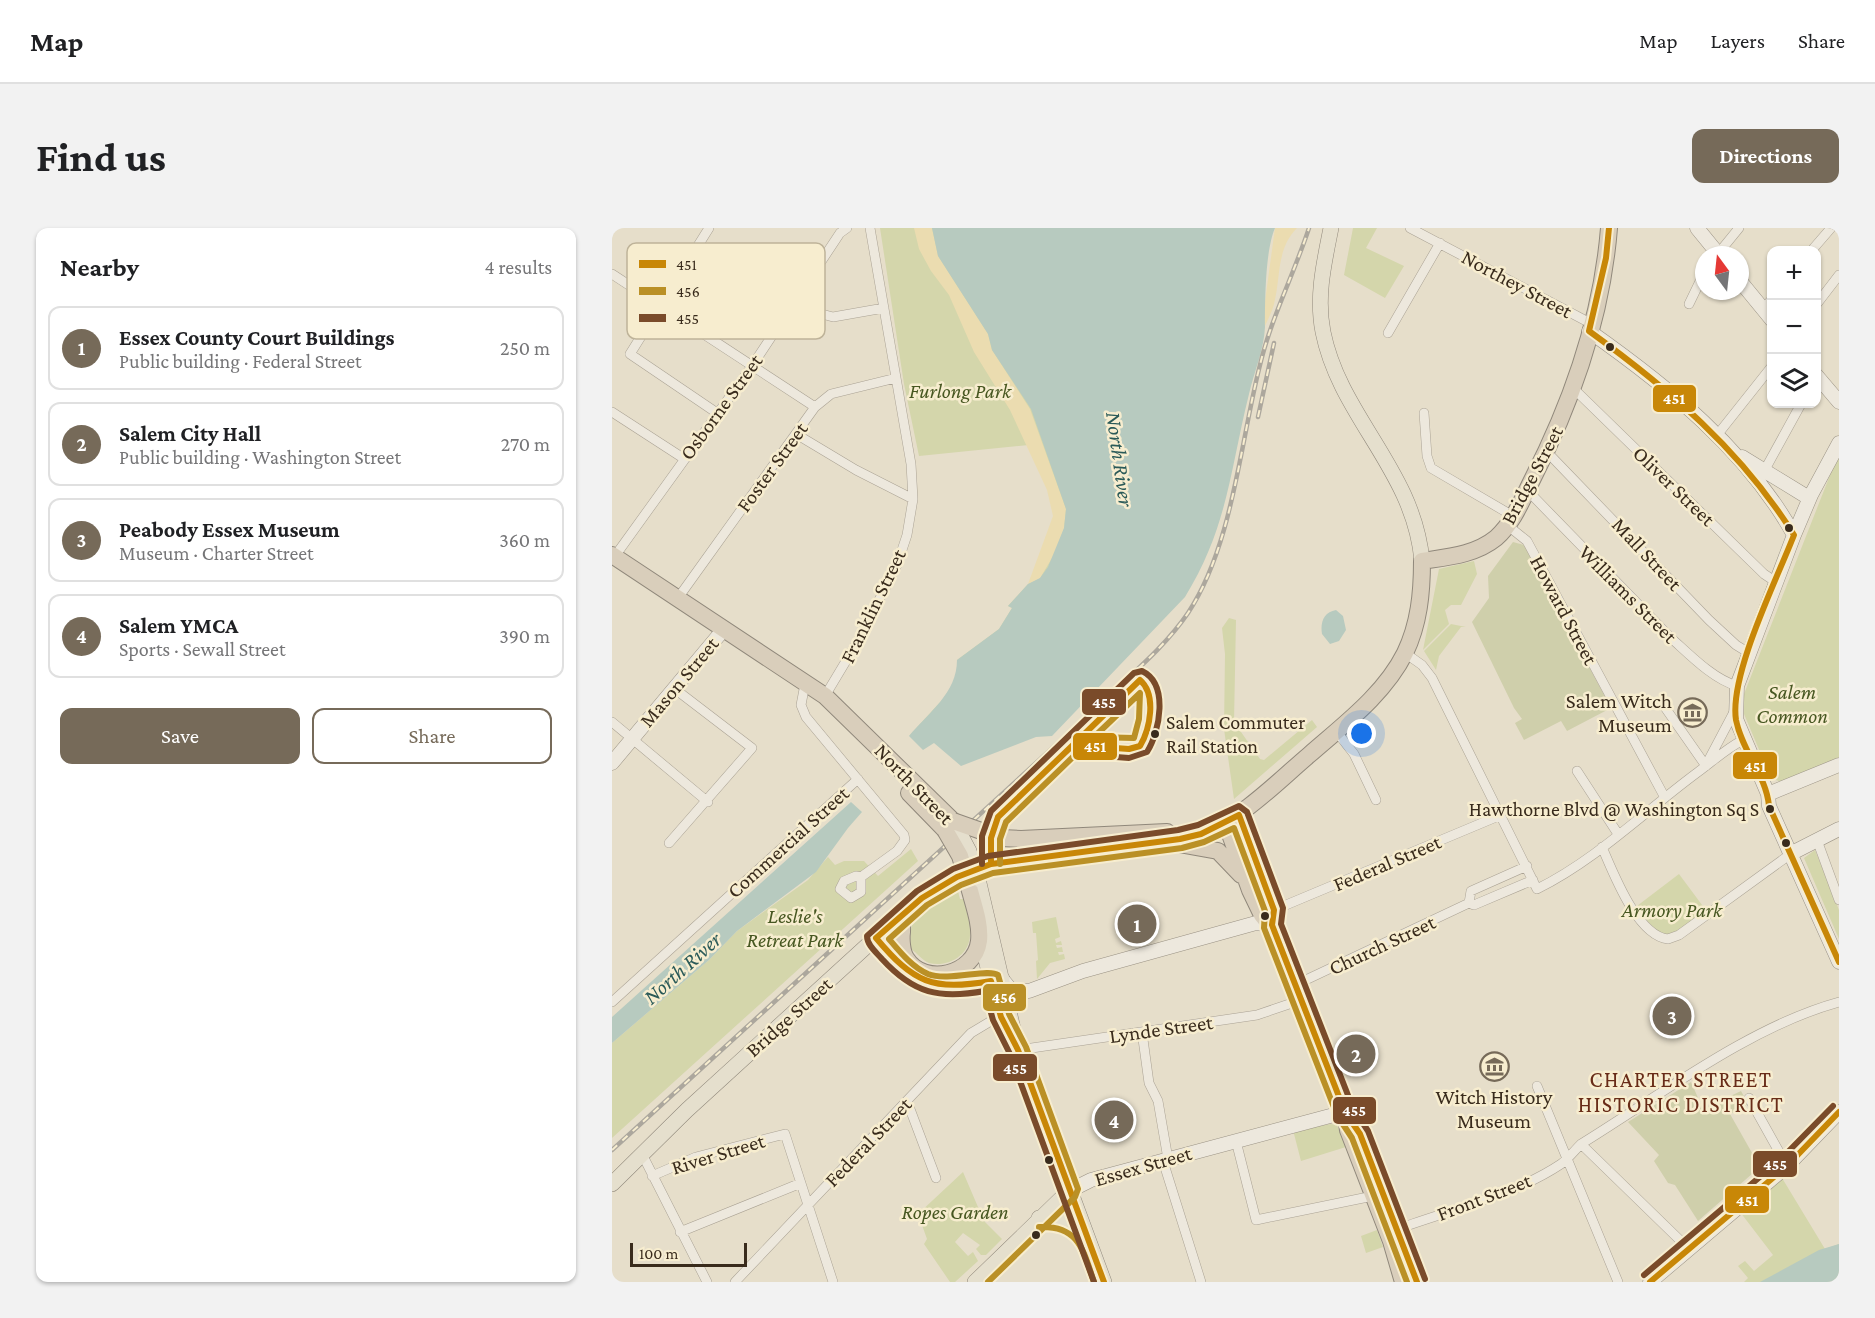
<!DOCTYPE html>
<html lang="en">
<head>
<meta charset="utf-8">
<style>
	body { margin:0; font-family:"Crimson Pro",serif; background:#f2f2f2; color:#202124 }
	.controls { position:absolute; right:18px; top:18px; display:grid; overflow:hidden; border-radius:12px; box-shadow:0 2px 4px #0004 }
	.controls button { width:54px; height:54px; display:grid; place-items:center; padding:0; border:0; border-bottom:2px solid #e0e0e0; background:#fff; color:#202124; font:30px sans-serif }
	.compass { position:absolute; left:1083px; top:18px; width:54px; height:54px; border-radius:50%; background:#fff; box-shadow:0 2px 4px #0004; rotate:345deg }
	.scale { position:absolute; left:18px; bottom:15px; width:117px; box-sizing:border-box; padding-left:6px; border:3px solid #392b1c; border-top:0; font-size:16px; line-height:21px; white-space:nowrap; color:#392b1c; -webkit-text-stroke:4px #f7edcf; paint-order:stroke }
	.you { position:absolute; left:750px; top:506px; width:21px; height:21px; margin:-15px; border:4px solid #fff; border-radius:50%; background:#1a73e8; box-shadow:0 0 0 9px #1a73e833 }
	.badge { display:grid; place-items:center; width:39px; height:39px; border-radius:50%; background:#766a59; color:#fff; font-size:20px; font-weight:700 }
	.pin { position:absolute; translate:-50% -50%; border:3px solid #fff; box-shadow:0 2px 6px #0006 }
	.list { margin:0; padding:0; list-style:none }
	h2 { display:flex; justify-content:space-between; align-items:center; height:78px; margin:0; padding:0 24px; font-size:26px }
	h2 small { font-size:20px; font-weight:400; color:#757577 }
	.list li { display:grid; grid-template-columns:39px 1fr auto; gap:18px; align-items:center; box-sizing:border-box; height:84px; margin:0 12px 12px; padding:0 12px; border:2px solid #e0e0e0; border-radius:12px }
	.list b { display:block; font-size:22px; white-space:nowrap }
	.list p { margin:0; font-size:20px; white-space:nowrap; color:#757577 }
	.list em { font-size:20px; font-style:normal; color:#757577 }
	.actions { display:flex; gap:12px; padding:18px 24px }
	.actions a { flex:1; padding:14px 0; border:2px solid #766a59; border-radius:12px; text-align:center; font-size:21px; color:#766a59 }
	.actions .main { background:#766a59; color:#fff }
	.icon { flex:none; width:33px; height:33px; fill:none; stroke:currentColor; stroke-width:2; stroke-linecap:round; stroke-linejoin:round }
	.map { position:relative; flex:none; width:1227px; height:1054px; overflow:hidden; border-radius:12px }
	header { display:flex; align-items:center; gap:36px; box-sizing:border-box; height:84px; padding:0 30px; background:#fff; border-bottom:2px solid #e0e0e0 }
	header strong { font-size:28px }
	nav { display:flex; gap:33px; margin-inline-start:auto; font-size:21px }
	.intro { display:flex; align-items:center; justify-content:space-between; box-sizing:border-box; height:144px; padding:0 36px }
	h1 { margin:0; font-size:42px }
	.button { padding:15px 27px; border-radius:12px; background:#766a59; color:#fff; font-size:21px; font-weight:700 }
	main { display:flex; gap:36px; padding:0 36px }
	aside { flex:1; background:#fff; border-radius:12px; box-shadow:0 2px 4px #0004 }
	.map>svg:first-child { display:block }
	.green { fill:#d4d6ab }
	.sand { fill:#ebdcb0 }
	.cemetery { fill:#cfcfab }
	.water { fill:#b7cabf }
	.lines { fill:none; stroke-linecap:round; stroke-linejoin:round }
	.street-casing { stroke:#aaa294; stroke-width:10 }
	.secondary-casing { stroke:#9a9284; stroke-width:15 }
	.primary-casing { stroke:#90887b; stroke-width:16 }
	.highway-casing { stroke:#90887b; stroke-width:18 }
	.street { stroke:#ede8dd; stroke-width:9 }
	.secondary { stroke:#ede8dd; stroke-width:14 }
	.primary { stroke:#e5dfcd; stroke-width:15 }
	.highway { stroke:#d9cebb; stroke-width:16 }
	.rail-casing { stroke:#aca79d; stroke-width:4.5 }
	.rail { stroke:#f7edcf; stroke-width:2; stroke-dasharray:7; stroke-linecap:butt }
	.primary-bridge-casing { stroke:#90887b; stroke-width:16; stroke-linecap:butt }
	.highway-bridge-casing { stroke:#90887b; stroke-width:18; stroke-linecap:butt }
	.primary-bridge { stroke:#e5dfcd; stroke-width:15 }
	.highway-bridge { stroke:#d9cebb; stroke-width:16 }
	.bus-1-casing { stroke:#f7edcf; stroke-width:10 }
	.bus-2-casing { stroke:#f7edcf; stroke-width:10 }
	.bus-3-casing { stroke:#f7edcf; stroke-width:10 }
	.bus-1 { stroke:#c88707; stroke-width:6 }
	.bus-2 { stroke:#ba9026; stroke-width:6 }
	.bus-3 { stroke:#7a4b2a; stroke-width:6 }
	.bus-dot { fill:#392b1c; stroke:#f7edcf; stroke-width:2 }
	.labels { text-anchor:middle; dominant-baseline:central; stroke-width:5; stroke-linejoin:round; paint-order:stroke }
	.bus-label { font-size:20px; fill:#392b1c; stroke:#f7edcf; text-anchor:start }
	.street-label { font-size:21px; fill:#392b1c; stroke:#f7edcf }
	.park-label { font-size:21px; font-style:italic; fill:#475721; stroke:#f7edcf }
	.poi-label { font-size:21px; fill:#392b1c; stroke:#f7edcf; text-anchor:end }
	.water-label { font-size:22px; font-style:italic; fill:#2a5a58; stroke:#f7edcf }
	.neighbourhood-label { font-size:22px; letter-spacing:1.5px; fill:#682c18; stroke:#f7edcf }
	.key { fill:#f7edcf; stroke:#beb399; stroke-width:1.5 }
	.key-label { font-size:16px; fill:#392b1c }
	.line-badge { stroke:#f7edcf; stroke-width:2 }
	.badge-label { font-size:16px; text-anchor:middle; font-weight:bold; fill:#fff }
</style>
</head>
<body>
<header>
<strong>Map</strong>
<nav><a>Map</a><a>Layers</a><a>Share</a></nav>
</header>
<div class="intro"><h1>Find us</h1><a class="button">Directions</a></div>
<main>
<aside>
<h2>Nearby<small>4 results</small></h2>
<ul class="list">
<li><span class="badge">1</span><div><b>Essex County Court Buildings</b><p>Public building · Federal Street</p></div><em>250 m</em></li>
<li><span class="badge">2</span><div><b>Salem City Hall</b><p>Public building · Washington Street</p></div><em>270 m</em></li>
<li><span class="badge">3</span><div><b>Peabody Essex Museum</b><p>Museum · Charter Street</p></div><em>360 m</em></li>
<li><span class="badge">4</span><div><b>Salem YMCA</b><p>Sports · Sewall Street</p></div><em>390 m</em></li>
</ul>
<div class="actions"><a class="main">Save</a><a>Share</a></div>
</aside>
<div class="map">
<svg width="1227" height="1054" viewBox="0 0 1227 1054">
	<rect width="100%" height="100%" fill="#e6deca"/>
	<!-- green -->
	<path class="green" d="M268,0H522L503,253L333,481L297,508L331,471L345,450V432L387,401L400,380L396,378L416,356L428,350L452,300L427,216L307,228L292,156Z
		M741,0H765L754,20L792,38L773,70L732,47Z
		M1227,230V529L1169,554L1159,550L1132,486V466L1222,237Z
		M862,333L865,346L849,377H839L833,382L837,396L811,422L827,341Z
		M617,390L624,392L622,494L648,531L652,532L700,492L705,499L622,571L612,501L613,426L610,400Z
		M839,396L854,399H849L827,428L824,442L812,423Z
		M299,621L306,633L0,910V815L97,732L125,703L196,652L216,629L223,637L232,633H252L266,648Z
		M1203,622L1227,682V711L1192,630Z
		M1067,646L1096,685L1052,710L1021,681Z
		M345,659L348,671H352C354,682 359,696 358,708C357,727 336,740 317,735C311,733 305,725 299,721C294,683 316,676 345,659Z
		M444,689L448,709L443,711L444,715L449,713L450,717H444L445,720L450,719L451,724H446L447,727L452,726L453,731L438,735L425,751L424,733L426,732L424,705H421L420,694Z
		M719,896L725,897L734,919L689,933L681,902Z
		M351,944L372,993L390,1011L374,1027H369L364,1021L368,1017L351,1005L343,1014L356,1028L361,1024L366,1033L343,1054H338L312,1016L315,1011L306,986Z
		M1167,945L1213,1021L1227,1016L1200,1054H1132L1136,1050L1126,1038L1133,1033L1142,1043L1161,1027L1125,980Z
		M765,1002L771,1019L754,1025L749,1008Z"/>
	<!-- sand -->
	<path class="sand" d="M302,0H320L326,28L376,106L380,122L418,181L454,281L452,300L443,325L428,350L416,356L441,288L435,262L398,182L362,124L337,67L319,43L307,21Z
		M663,0H685C664,21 669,49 662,76C660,84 656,91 653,98L651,88Z"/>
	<!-- cemetery -->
	<path class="cemetery" d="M901,314L912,317L999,480L955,503L949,493L912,512L903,495L910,491L902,480L860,394L877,370L876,348Z
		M1079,854L1091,881L1129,863L1136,876L1118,886L1148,939L1086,993L1063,957L1056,955L1042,933L1047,927L1016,894Z"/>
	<!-- water -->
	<path class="water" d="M320,0H663C653,23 653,74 653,99C652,122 642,144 637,166C618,242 616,299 573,369L440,508L424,509L349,538L322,515L311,522L297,508C317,484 345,465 345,432L387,401L400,380L396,378L416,356L428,350L436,339L452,300L454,281L419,181L380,122L376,106L326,28Z
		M724,382L731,388L734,402L727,413L718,416L710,406C708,394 712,384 724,382Z
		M239,574L250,584L236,600L204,644L125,703L97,732L0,815V789Z
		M1227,1016V1054H1148L1207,1022Z"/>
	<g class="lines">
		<defs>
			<path id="street" d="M97,0L18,126L105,185
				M798,0L980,96
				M1200,22L1219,0
				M1105,27L1127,0
				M0,46L203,179
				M1077,76L1092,45
				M1204,77L1227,47
				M180,78L221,89L272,80
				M1151,81L1160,71
				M776,105L828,15
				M961,160L1152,346L1164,354
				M0,184L71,230
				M812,185L815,228L819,240L901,288
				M184,206L244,242L301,271
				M1106,206L1160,138
				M935,224L1097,392L1124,417L1137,425
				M1150,247L1189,176
				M915,262L1059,410C1078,427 1101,451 1125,458
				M895,297L915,313L1052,568
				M3,328L140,138L228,5L235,0
				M66,370L203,179L219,166L284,150
				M793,425L810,437L820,450L925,661C984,632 1033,583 1086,544C1101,533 1115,520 1131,512
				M193,456L189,477L194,489L292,607L293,612L285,623L249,649V664L239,670L228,661L232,653L244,648L249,649
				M213,468L246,413L285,337L295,307L301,271L299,236L258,0
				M1052,478L1094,538
				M0,494L96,574
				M724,503L742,526L764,572
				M1095,535L1123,482
				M965,543L1006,606
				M1205,612L1227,672
				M57,615L140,520L63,461
				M990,619C1001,644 1025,708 1056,711L1067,707L1180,625
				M857,675L859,663L915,638
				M662,682L889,587
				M683,757L857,675L862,677L921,652
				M0,774L246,551
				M530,804L537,855L546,873L556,931
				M406,822L645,787L689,772
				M925,858L1006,1054
				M1137,870L1175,938
				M295,873L324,950
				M624,913L644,992L761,968
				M969,916L1077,1021
				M30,926L95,1054
				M551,933L589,1054
				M40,948L84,929L173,906L221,1054
				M786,1001C840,981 901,968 949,936C957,930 962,923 969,916C1047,868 1139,798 1227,774
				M68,1004L189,955
				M123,1054L359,805L379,793L398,787"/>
			<path id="secondary" d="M1085,0L1107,27
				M1128,53L1160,92
				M977,103C1055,158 1135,222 1182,307
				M1204,147L1227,174
				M1227,215L1199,267L1182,307L1125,458L1124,491L1156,566L1157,578L1227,734
				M1130,229L1197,270
				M0,535L112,401
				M1156,566L1227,537
				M1180,625L1227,601
				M390,751L399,762L417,763L471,743L644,695L660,697
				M457,963L479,952L733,884
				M1038,1054L1175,938L1227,884"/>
			<path id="primary" d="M719,0C712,35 704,69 711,104C728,189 802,242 810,333
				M366,651L406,822L492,1054
				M368,706L381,761
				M264,710C275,723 285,738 298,748C322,766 363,756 390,751
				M0,956L75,882L293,683
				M427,990C446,987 460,991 472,1006
				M363,1054L457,963"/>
			<path id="highway" d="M0,327L213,468L341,593
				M297,565L333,602
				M627,587L662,682L660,697
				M614,595L638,662L650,687L662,702L733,884L736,902L779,1013L791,1054
				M389,610L409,611L555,604
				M567,616L606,623L629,647
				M356,655C360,673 369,694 367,713C363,746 313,760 294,730C290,724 289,712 290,704C290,697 290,687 294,682C312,660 363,639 391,634C413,629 436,628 458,626C499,622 554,620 592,605C633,588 664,555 697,527C731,497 772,467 793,425C807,396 810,365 810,333C836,329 863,327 884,310C901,295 910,272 920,252C960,174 990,88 997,0
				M789,1010L805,1054"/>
		</defs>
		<!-- street casing -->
		<use href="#street" class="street-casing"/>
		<!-- secondary casing -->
		<use href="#secondary" class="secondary-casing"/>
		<!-- primary casing -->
		<use href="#primary" class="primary-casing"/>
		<!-- highway casing -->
		<use href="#highway" class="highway-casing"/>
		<!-- street -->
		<use href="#street" class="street"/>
		<!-- secondary -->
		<use href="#secondary" class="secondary"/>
		<!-- primary -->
		<use href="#primary" class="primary"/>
		<!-- highway -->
		<use href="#highway" class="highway"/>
		<defs>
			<path id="rail" d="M646,189L662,115
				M0,922L481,483C512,452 551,422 576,385C621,317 628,215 648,137C659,90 682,46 697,0"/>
		</defs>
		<!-- rail casing -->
		<use href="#rail" class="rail-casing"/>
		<!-- rail -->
		<use href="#rail" class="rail"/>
		<defs>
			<path id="primary-bridge" d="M341,593L357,623L366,651"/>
			<path id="highway-bridge" d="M341,593L389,610
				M333,602L348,628L356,655"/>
		</defs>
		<!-- primary-bridge casing -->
		<use href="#primary-bridge" class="primary-bridge-casing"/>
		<!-- highway-bridge casing -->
		<use href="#highway-bridge" class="highway-bridge-casing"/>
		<!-- primary-bridge -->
		<use href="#primary-bridge" class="primary-bridge"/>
		<!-- highway-bridge -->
		<use href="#highway-bridge" class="highway-bridge"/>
		<defs>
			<path id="bus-1" d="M997,0L994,30L977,103C1057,161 1129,222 1182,307C1165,351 1117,447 1124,492C1130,523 1154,547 1157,578L1227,734
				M528,452C545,467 538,501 528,518L517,521L461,517Z
				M379,636V610L386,589L461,517
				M492,1054L406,822L389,789L379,753C320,763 302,755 264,710L310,670L345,649L379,636L568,611L589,606L627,587L662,682L660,697L733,884L748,906L805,1054
				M1038,1054L1175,938L1227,884"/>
			<path id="bus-2" d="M528,465L527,491L522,510L482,509Z
				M388,636V611L394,594L464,526
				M427,999C467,997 471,1022 482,1054
				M376,1054L463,969L466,961L414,819L397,786L386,747C376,740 336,754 316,746C300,739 288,724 277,711L315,677L349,657L381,645L570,620L592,614L622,600L653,683L652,700L725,887L740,910L795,1054"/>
			<path id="bus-3" d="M370,636V608L379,583L522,445L530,443C557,456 548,503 535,524L517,530L464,526
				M1032,1047L1169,931L1221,878
				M482,1054L398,826L381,792L373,763C327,771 302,766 270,731C264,724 255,717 255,708L305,663L341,641L376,628L566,602L586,597L627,578L635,584L671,680L669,696L741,880L756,903L813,1051"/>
		</defs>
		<!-- bus-1 casing -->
		<use href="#bus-1" class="bus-1-casing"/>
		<!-- bus-2 casing -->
		<use href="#bus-2" class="bus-2-casing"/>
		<!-- bus-3 casing -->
		<use href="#bus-3" class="bus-3-casing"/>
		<!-- bus-1 -->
		<use href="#bus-1" class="bus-1"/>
		<!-- bus-2 -->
		<use href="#bus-2" class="bus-2"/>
		<!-- bus-3 -->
		<use href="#bus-3" class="bus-3"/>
	</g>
	<!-- icons -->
	<defs>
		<symbol id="museum-ring" viewBox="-11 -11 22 22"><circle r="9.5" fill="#f7edcf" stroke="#766a59" stroke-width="1.5"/><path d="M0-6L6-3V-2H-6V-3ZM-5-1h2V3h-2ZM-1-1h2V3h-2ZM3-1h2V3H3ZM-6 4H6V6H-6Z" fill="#766a59"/></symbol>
	</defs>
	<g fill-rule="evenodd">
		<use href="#museum-ring" x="1064" y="468" width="33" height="33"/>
		<use href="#museum-ring" x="866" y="822" width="33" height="33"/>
	</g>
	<!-- markers -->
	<g class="bus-dot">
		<circle cx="998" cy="119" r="5"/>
		<circle cx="1177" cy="300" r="5"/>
		<circle cx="543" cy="506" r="5"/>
		<circle cx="1158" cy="581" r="5"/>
		<circle cx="1174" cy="615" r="5"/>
		<circle cx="653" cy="688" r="5"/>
		<circle cx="437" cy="932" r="5"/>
		<circle cx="424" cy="1007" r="5"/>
	</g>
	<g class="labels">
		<!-- bus labels -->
		<g class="bus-label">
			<text x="554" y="494">Salem Commuter<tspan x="554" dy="24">Rail Station</tspan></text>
			<text x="1147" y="581" text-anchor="end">Hawthorne Blvd @ Washington Sq S</text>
		</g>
		<!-- street labels -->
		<g class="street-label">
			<text transform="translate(905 56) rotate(28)">Northey Street</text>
			<text transform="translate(109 179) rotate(-54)">Osborne Street</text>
			<text transform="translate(160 239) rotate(-54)">Foster Street</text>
			<text transform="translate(920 247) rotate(-62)">Bridge Street</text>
			<text transform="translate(1062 258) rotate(44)">Oliver Street</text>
			<text transform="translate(1035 326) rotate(47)">Mall Street</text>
			<text transform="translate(1016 366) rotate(45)">Williams Street</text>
			<text transform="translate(261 378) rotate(-64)">Franklin Street</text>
			<text transform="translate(952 382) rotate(62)">Howard Street</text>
			<text transform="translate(67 454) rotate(-50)">Mason Street</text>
			<text transform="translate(302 556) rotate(46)">North Street</text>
			<text transform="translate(176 614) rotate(-42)">Commercial Street</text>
			<text transform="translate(775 635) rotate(-23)">Federal Street</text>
			<text transform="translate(770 717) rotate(-25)">Church Street</text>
			<text transform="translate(177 789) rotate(-42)">Bridge Street</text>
			<text transform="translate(549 801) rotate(-8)">Lynde Street</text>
			<text transform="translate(256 914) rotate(-46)">Federal Street</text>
			<text transform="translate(106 926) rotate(-17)">River Street</text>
			<text transform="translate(531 938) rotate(-16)">Essex Street</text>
			<text transform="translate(872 969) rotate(-21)">Front Street</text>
		</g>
		<!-- park labels -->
		<g class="park-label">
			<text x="348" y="163">Furlong Park</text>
			<text x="1180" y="464">Salem<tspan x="1180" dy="24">Common</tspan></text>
			<text x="1060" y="682">Armory Park</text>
			<text x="183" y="688">Leslie's<tspan x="183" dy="24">Retreat Park</tspan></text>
			<text x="343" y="984">Ropes Garden</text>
		</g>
		<!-- poi labels -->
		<g class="poi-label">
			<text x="1060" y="473">Salem Witch<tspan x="1060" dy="24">Museum</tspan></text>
			<text x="882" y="869" text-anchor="middle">Witch History<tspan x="882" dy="24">Museum</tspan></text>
		</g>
		<!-- water labels -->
		<g class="water-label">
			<text transform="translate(508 231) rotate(82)">North River</text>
			<text transform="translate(70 740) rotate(-42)">North River</text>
		</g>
		<!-- neighbourhood labels -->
		<g class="neighbourhood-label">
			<text x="1069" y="851">CHARTER STREET<tspan x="1069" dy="25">HISTORIC DISTRICT</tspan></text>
		</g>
	</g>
	<!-- legend -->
	<rect x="15" y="15" width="198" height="96" rx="9" class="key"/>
	<rect x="27" y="32" width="27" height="8" fill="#c88707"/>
	<rect x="27" y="59" width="27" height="8" fill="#ba9026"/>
	<rect x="27" y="86" width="27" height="8" fill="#7a4b2a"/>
	<g class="key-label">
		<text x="64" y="42">451</text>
		<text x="64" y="69">456</text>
		<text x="64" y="96">455</text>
	</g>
	<g class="line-badge">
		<rect x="1040" y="156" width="45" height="29" rx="6" fill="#c88707"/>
		<rect x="469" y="460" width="46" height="28" rx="6" fill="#7a4b2a"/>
		<rect x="460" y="504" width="46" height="29" rx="6" fill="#c88707"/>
		<rect x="1120" y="523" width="46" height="29" rx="6" fill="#c88707"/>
		<rect x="370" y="755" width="45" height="29" rx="6" fill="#ba9026"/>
		<rect x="380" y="825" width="46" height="29" rx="6" fill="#7a4b2a"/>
		<rect x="720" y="868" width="45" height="29" rx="6" fill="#7a4b2a"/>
		<rect x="1140" y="922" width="46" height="28" rx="6" fill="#7a4b2a"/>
		<rect x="1112" y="957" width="46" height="29" rx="6" fill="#c88707"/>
	</g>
	<g class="badge-label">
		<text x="1062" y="176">451</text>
		<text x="492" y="480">455</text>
		<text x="483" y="524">451</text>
		<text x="1143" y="544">451</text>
		<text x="392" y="775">456</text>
		<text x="403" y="846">455</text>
		<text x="742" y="888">455</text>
		<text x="1163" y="942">455</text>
		<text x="1135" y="978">451</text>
	</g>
</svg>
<div class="controls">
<button>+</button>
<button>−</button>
<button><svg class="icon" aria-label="layers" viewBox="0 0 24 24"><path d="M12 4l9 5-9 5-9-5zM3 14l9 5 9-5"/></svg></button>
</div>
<svg class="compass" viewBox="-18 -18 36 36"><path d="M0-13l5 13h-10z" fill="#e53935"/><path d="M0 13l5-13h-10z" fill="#757577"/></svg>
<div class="scale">100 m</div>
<div class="you"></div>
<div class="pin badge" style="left:525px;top:696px">1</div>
<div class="pin badge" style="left:744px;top:826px">2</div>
<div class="pin badge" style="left:1060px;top:788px">3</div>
<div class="pin badge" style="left:502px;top:892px">4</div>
</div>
</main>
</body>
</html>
